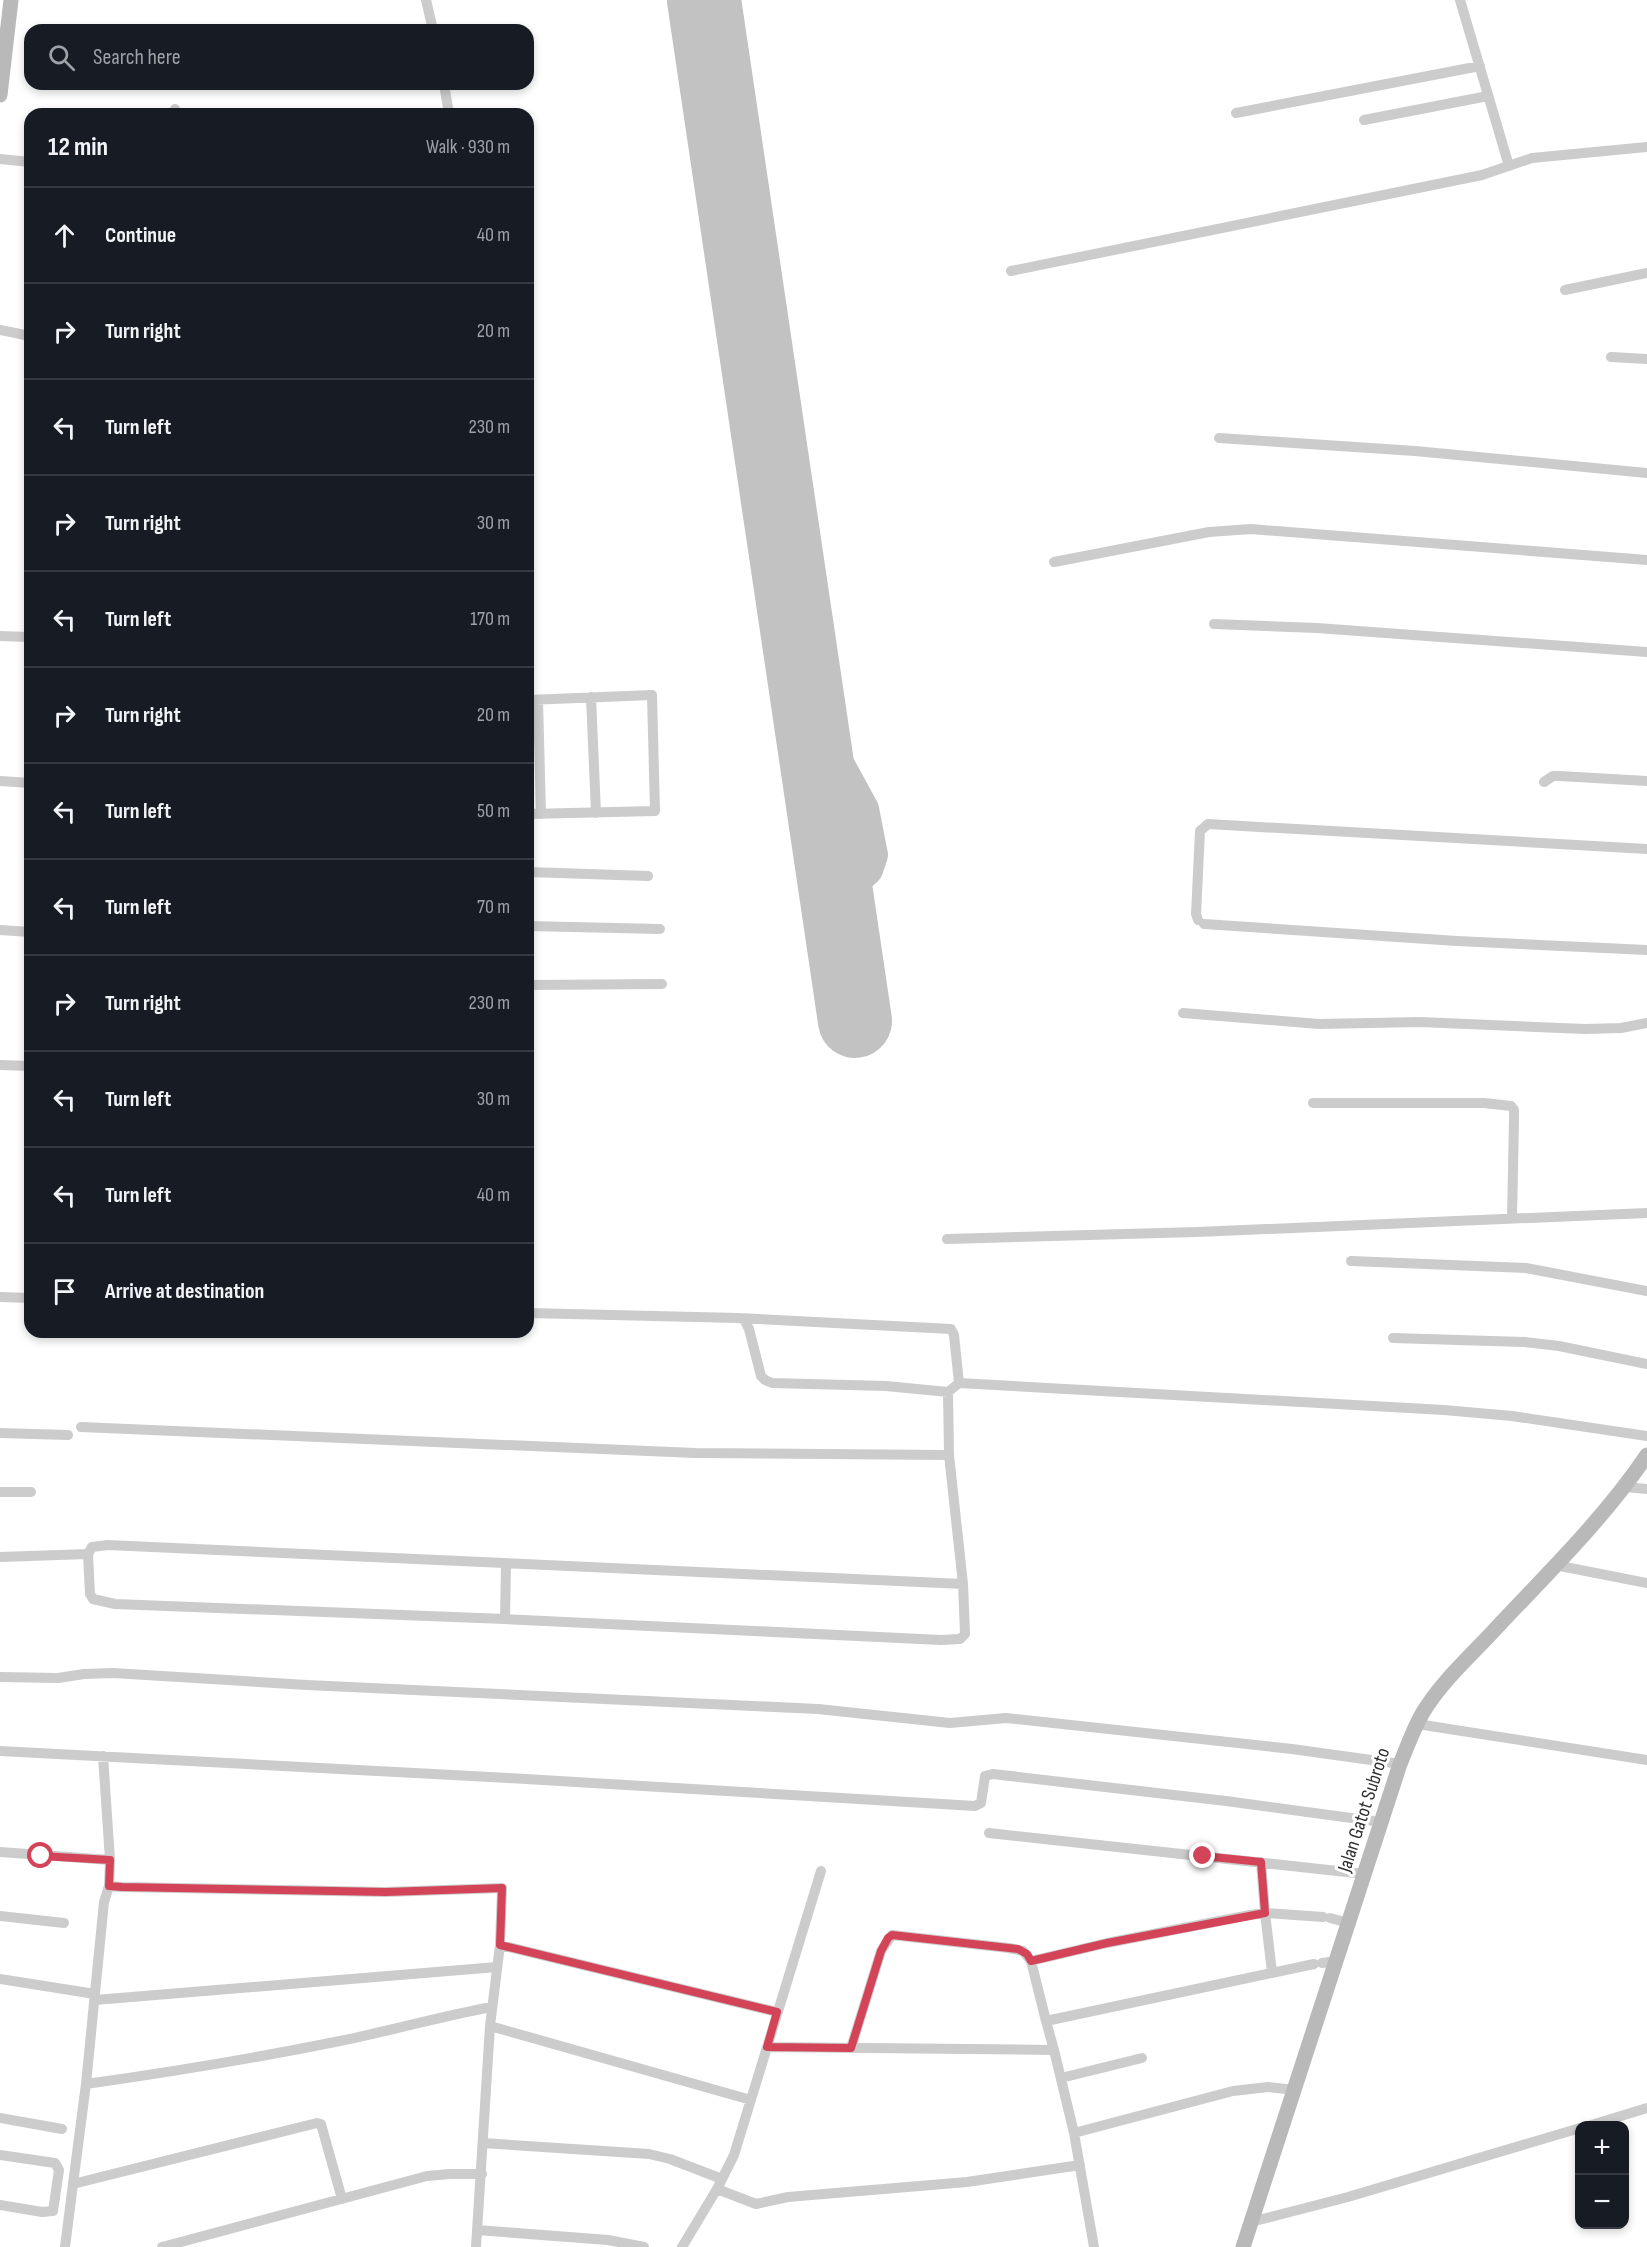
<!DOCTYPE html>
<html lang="en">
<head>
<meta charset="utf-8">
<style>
	body { margin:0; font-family:"Sofia Sans Condensed",sans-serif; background:#242831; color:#f1f3f6 }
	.controls { position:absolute; right:18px; bottom:18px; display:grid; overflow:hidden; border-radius:12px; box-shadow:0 3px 9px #0003 }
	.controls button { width:54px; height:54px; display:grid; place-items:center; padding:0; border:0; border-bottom:2px solid #363941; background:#171b24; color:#f1f3f6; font:30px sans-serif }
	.stop { position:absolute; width:18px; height:18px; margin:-14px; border:4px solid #d34459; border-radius:50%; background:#fff }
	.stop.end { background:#d34459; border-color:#fff; box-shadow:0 2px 6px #0008 }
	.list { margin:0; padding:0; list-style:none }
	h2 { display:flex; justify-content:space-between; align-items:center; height:78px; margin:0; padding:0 24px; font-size:26px }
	h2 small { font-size:20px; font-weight:400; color:#9ea1a6 }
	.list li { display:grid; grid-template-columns:39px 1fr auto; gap:18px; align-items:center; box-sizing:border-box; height:96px; padding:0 24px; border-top:2px solid #363941 }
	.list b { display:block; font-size:22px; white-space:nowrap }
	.list em { font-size:20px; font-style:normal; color:#9ea1a6 }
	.icon { flex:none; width:33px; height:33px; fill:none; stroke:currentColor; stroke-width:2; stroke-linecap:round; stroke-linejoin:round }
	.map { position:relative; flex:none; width:1647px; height:2247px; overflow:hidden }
	.search { position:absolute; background:#171b24; box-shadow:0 3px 9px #0003; left:24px; top:24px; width:510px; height:66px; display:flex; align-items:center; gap:15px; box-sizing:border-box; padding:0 21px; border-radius:18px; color:#9ea1a6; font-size:22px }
	.panel { position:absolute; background:#171b24; box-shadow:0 3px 9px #0003; left:24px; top:108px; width:510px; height:1230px; border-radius:18px }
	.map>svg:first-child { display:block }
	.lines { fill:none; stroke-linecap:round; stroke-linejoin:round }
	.taxiway { stroke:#c2c2c2; stroke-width:30 }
	.runway { stroke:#c2c2c2; stroke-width:74 }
	.street { stroke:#ccc; stroke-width:10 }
	.secondary { stroke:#b9b9b9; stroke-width:15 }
	.route { stroke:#d34459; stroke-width:8 }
	.labels { text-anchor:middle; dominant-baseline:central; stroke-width:6; stroke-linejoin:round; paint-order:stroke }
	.street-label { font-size:20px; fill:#2f2f2f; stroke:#fff }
</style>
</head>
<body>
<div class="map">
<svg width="1647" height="2247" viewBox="0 0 1647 2247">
	<rect width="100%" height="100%" fill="#fff"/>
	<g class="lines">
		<!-- taxiway -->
		<path class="taxiway" d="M806,692L828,743L864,809L873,855L868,870L861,876L835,882"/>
		<!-- runway -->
		<path class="runway" d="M704,0L855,1021"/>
		<!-- street -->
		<path class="street" d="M426,0L433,30
			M1460,0L1509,166
			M444,84L449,114
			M1236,113L1480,66
			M175,114V109
			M1364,120L1488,96
			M0,159L30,162
			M1011,271L1482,175L1532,158L1647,147
			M1565,290L1647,273
			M0,330L30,336
			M1611,357L1647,359
			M1219,438L1415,451L1647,473
			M1054,562L1209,532L1251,529L1647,560
			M1214,624L1317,628L1647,652
			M0,636L30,637
			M591,697L596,813
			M528,700L652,695L655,811L528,814
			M538,700L541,814
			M0,781L30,783
			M1544,782L1553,776H1559L1647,781
			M528,872L648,876
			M1198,920L1196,914L1200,831L1208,824L1647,849
			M1204,924L1457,941L1647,950
			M528,926L660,929
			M0,930L30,932
			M528,985L662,984
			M1183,1013L1319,1024L1420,1022L1585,1029L1621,1028L1647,1023
			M0,1065L30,1066
			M1313,1103H1484L1511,1106L1514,1110V1120L1512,1218
			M947,1239L1197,1232L1647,1213
			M1351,1261L1526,1268L1647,1291
			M0,1297L30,1298
			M528,1313L738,1318L951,1329L954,1335L959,1383
			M738,1318L744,1319L749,1329L761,1376L765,1380L772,1383L886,1386L948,1392L959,1383L1444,1410L1512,1416L1647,1436
			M1393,1338L1524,1342L1559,1346L1647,1364
			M948,1392L949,1455L963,1584
			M81,1427L695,1453L949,1455
			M0,1433L68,1435
			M1625,1487L1647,1489
			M0,1492H31
			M108,1545L963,1584L965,1634L960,1639L941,1640L505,1619L115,1604L93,1599L90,1594L88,1554L92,1547Z
			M0,1557L88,1554
			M1555,1565L1647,1583
			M505,1619L506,1564
			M0,1677L58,1678L84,1674L113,1673L307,1685L818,1709L950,1723L1006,1718L1292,1749L1400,1764
			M1417,1724L1647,1760
			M0,1751L509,1778L975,1806L981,1803L985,1776L993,1774L1226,1801L1381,1822
			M989,1833L1365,1874
			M0,1852L110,1860L103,1756
			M110,1860L109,1886L122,1887L385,1892L502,1888L500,1945L490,2026L751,2100
			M1261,1862L1265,1913L1272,1972
			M109,1886L104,1902L86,2084L73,2184L317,2123L321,2124L342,2199
			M0,1916L64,1923
			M1330,1918L1349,1923
			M500,1945L777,2012
			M1031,1961L1107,1943L1250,1915L1265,1913L1323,1917
			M1322,1963L1336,1961
			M0,1979L95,1994
			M95,2000L497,1967
			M1046,2021L1054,2050
			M767,2047L1054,2050L1074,2133L1094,2247
			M851,2048L881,1951L892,1935L1009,1948L1023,1951L1031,1961L1046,2021L1314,1964
			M1061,2078L1142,2058
			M86,2084C171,2072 256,2058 340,2041C391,2031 441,2016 492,2007
			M0,2118L62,2129
			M1588,2126L1647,2108
			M1074,2133L1233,2091L1268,2087L1295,2090
			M483,2143L649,2154L670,2159L722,2179
			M0,2155L55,2163L59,2170L53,2211L42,2212L0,2205
			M717,2189L756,2204L788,2197L967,2182L1080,2165
			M1251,2222L1348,2197L1580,2128
			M477,2230L608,2240L644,2247
			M65,2247L73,2184
			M162,2247L427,2176L450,2174H482
			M476,2247L490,2026
			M682,2247L717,2189L734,2155L821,1871"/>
		<!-- secondary -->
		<path class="secondary" d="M0,95L11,0
			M1243,2247L1400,1764C1407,1747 1413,1730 1422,1714C1442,1680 1474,1653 1500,1624C1551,1570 1605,1517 1647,1455"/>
	</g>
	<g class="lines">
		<!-- route -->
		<path class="route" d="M41,1856L110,1860L109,1886L122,1887L386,1892L502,1888L500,1945L777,2012L767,2047L851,2048L881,1951L888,1938L892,1935L1018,1949L1027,1954L1031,1961L1107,1943L1265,1913L1261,1862L1203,1856"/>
	</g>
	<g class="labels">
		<!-- street labels -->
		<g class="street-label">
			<text transform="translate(1364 1810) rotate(-72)">Jalan Gatot Subroto</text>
		</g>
	</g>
</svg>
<div class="controls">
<button>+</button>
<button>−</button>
</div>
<div class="stop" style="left:41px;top:1856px"></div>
<div class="stop end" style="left:1203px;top:1856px"></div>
<div class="search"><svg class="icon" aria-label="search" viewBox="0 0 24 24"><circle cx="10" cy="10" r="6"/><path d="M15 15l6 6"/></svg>Search here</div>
<section class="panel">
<h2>12 min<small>Walk · 930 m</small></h2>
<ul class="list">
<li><svg class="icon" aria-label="ahead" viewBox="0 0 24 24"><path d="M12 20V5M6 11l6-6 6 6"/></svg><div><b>Continue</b></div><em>40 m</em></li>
<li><svg class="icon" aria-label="right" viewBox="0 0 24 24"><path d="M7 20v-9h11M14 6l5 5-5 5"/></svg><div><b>Turn right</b></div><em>20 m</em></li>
<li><svg class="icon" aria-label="left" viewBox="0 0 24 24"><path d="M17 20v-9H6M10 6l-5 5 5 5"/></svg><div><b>Turn left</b></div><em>230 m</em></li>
<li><svg class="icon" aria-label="right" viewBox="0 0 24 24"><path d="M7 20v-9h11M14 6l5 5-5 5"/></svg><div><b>Turn right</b></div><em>30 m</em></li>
<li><svg class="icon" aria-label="left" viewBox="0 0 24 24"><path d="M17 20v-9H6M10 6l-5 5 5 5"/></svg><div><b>Turn left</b></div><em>170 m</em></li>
<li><svg class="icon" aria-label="right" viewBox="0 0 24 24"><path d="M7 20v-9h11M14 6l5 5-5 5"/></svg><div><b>Turn right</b></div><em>20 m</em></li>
<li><svg class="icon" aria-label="left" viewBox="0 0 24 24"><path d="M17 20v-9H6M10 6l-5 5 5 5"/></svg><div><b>Turn left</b></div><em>50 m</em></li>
<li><svg class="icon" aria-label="left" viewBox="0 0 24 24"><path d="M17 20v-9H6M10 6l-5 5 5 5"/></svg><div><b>Turn left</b></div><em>70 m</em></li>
<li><svg class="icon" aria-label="right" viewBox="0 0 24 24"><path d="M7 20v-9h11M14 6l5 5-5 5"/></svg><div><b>Turn right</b></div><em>230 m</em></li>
<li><svg class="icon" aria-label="left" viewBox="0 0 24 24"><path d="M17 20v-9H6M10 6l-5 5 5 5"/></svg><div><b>Turn left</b></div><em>30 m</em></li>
<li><svg class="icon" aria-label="left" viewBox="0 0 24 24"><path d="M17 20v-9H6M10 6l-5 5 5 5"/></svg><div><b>Turn left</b></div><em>40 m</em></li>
<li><svg class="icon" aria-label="arrive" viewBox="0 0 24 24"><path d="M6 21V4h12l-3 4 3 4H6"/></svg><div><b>Arrive at destination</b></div></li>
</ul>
</section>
</div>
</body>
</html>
